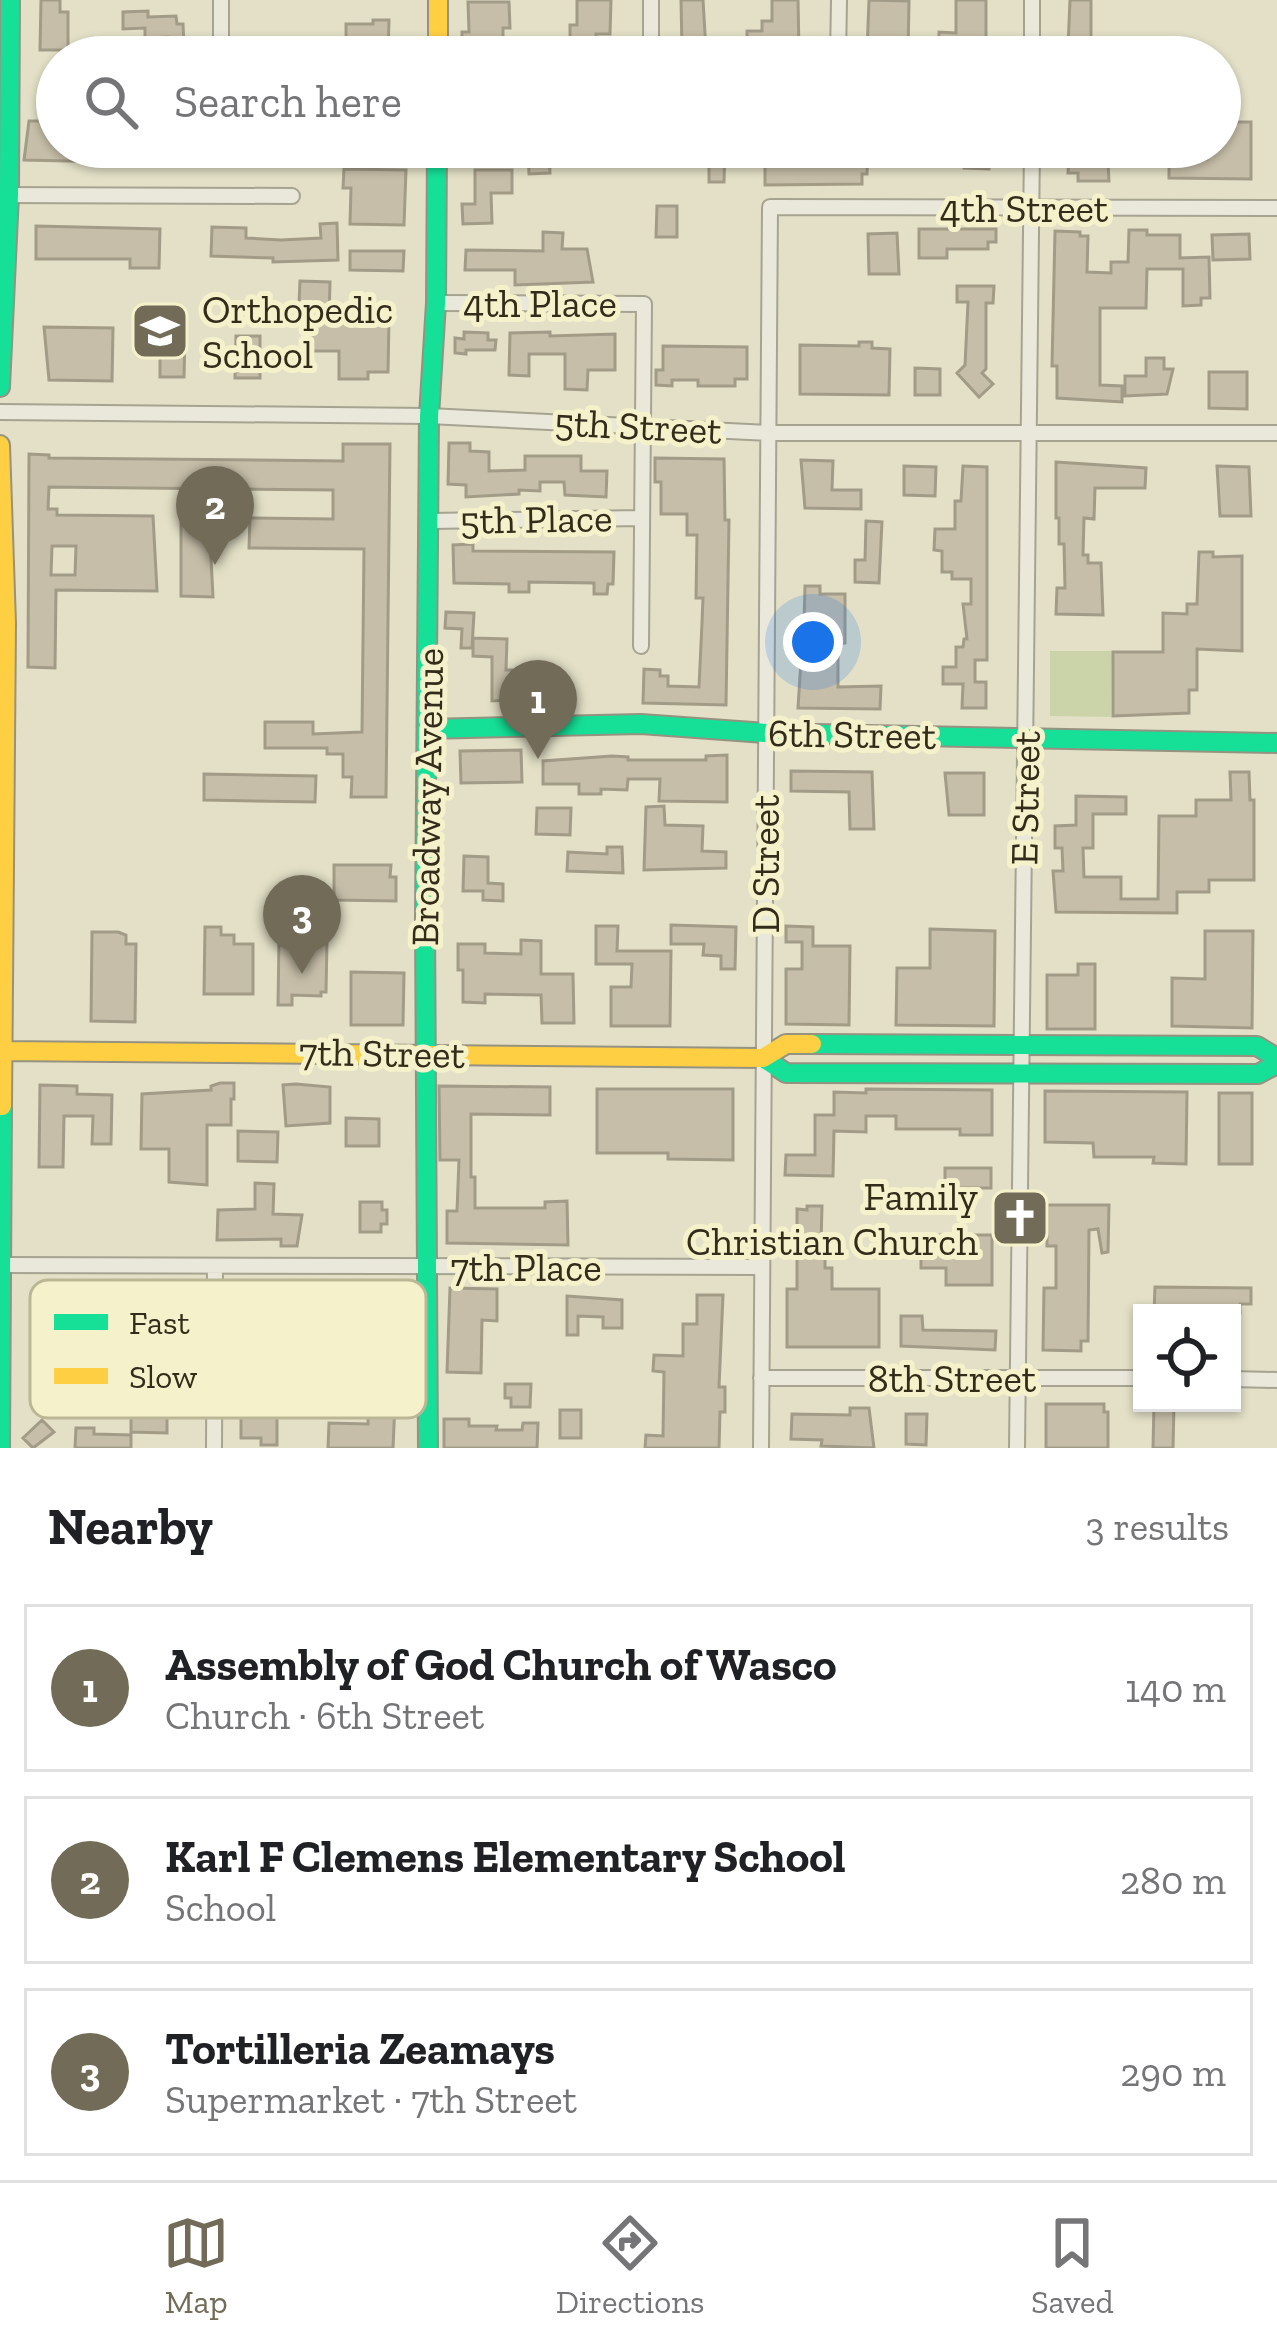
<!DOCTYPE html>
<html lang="en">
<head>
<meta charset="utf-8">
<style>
	body { margin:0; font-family:"Zilla Slab",serif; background:#f6f6f6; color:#202124 }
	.controls { position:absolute; right:36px; bottom:36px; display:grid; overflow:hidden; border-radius:0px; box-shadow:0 3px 9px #0004 }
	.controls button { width:108px; height:108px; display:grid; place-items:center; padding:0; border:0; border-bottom:3px solid #e0e0e0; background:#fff; color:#202124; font:60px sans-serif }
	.you { position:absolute; left:813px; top:642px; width:42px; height:42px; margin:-30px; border:9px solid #fff; border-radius:50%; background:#1a73e8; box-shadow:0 0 0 18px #1a73e833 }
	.badge { display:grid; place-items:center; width:78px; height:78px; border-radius:50%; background:#716b57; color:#fff; font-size:39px; font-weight:700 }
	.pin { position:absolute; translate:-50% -99px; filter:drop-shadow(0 3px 6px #0008) }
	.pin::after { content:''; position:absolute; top:63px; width:42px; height:36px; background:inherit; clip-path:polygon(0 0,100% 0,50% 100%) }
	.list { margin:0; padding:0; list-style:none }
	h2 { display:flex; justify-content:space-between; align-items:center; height:156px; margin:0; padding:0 48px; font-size:51px }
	h2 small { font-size:39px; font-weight:400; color:#757577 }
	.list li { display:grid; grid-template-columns:78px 1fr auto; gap:36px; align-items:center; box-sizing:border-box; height:168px; margin:0 24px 24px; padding:0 24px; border:3px solid #e0e0e0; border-radius:0px }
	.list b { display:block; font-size:45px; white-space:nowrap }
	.list p { margin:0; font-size:39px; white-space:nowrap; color:#757577 }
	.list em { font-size:39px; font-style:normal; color:#757577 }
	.icon { flex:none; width:66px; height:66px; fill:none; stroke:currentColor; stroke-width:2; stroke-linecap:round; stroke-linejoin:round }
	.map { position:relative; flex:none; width:1277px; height:1448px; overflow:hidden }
	.search { position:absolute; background:#fff; box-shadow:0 3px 9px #0004; left:36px; right:36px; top:36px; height:132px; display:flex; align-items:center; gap:30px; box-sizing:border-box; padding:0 42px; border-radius:66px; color:#757577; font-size:45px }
	.sheet { height:732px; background:#fff }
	nav { display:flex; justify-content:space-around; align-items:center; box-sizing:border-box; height:168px; border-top:3px solid #e0e0e0; background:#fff; font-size:33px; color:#757577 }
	nav a { display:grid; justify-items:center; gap:6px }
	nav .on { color:#716b57 }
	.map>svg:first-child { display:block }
	.green { fill:#cbd4a9 }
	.building { fill:#c6bea8; stroke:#a29b87; stroke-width:3; fill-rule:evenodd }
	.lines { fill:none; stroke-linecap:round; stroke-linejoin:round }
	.street-casing { stroke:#a6a391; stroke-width:18 }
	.fast-casing { stroke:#969281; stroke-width:22 }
	.slow-casing { stroke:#969281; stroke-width:22 }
	.street { stroke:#eae8da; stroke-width:14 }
	.fast { stroke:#16e098; stroke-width:18 }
	.slow { stroke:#ffcf43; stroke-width:18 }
	.labels { text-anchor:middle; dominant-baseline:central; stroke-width:10; stroke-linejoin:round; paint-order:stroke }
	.street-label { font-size:39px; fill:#342c1b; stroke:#f5f2cb }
	.poi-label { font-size:39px; fill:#342c1b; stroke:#f5f2cb; text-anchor:start }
	.key { fill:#f5f2cb; stroke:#bbb796; stroke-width:3 }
	.key-label { font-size:33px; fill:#342c1b }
</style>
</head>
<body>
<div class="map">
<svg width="1277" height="1448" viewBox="0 0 1277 1448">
	<rect width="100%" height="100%" fill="#e3e0c7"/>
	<!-- green -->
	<path class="green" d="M1050,651H1112L1111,717L1050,716Z"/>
	<!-- building -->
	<path class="building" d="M41,0H60V12H68V50H40Z
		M577,0H611L610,34H596V46H570V25H577Z
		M681,0H703L706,50H682Z
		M772,0H798L799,50L747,49V31H762V21H772Z
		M869,0L909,1L908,53L867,52Z
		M956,0H986V54L939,53V32L956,33Z
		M1070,0H1091V48L1068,47Z
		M468,2H509L510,28H503V53L462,57V32H469Z
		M148,11V17L176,16L177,24H183L184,46L168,47V37L145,38V28L123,29V12Z
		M373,20H389L388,55H346V24H373Z
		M29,121H57V147H247V165L24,160Z
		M1220,122H1251V179L1169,178V162L1207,159V147H1220Z
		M709,147H725L724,182H709Z
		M814,147H868L867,174H862V184L765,185V156H801V150Z
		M990,147L989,169L964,168L961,148Z
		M1075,147H1107L1109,181H1078V173H1068L1069,155H1076Z
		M528,149H549L550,173L529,174Z
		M344,169L406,170L404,225L350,224L351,188H343Z
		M475,170H512V193H491L492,223L463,224L462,204H475Z
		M657,206H677V237H656Z
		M337,223L338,260L273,262V258L211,256L212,227L246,228V238L281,240L321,238L320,224Z
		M36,226L160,229L159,268H130V259H36Z
		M919,229H996V242H988V249H947V258H919Z
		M1129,230H1147V235H1180V258L1209,257L1210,298H1201V305L1183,306V269H1147L1146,308H1100V385L1122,386V402L1057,398V366H1052L1055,231L1080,232V236H1088L1087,272L1111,273V262H1128Z
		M543,232L563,233L562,249H587L593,282L515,285V270H465L466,250L543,251Z
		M897,233L899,274H869L868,234Z
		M1249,234L1250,259L1213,260L1212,235Z
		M350,251H404L403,271L350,270Z
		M300,281L330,282L329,321L389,319L388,372H368V379H339V351H305V304H299Z
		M957,286H994L993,303H986V369L982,373L993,384L979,397L957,373L965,365L968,302H957Z
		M44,327L113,328L112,381L49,380Z
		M464,332L488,333V340H496L495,350H466V354L455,353V338L464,339Z
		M550,332V336L615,334V370H588L587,390L565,389V354H529V376L509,375L510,333Z
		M160,335H185L184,377H160Z
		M236,336H260V378H235Z
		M859,342H872V348L890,349L889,395L800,394V345L859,346Z
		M663,346L747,347V379H735V386H698V380H672V386L656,385V370H663Z
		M1146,358H1164V369H1173L1167,394L1125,396V376H1146Z
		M915,368L940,369V395H915Z
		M1209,372H1247V409L1209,408Z
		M449,443H470V451L489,452V471L525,470V456H581V471H607L606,497L565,495L564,482H540V491L519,490V494L466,497V485L448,484Z
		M343,444H390L386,797H351L352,777H343V754H327V748H265V722H313V734L362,732L364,549L249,548L250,518L333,519V490L49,487L48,509H57V515L153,516L157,591L56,590L55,668L28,667L29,454L49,455V458L343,461ZM52,546H76L75,575H51Z
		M655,458L724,459L725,520H729L726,705L643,703L644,669L660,670V676H668V686L699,687L702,623L703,598H696L697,535H687V514H661V482H655Z
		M801,460L833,461L832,490H861V509L805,508Z
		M1056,462L1146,468L1145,488H1095L1094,519L1084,518L1083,555H1088V563H1101L1103,615L1056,614L1057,588H1065L1064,544H1059V518H1056Z
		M904,466L936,467L935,496L904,495Z
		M963,466L987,467V660H975V682H986V708H962L963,684H943V667H956V647H963L964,639H967L963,604H971V579H952V572H942V551L934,550L935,529H955V501H961Z
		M1217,466L1249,467L1251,516H1220Z
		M181,516L209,519L213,597L181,596Z
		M866,521L882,522L879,583L855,582V560H865Z
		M473,544V551L614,552L613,584H608L607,594H594V583L529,582V592H509V584L454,583L453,545Z
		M1199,552H1213V557L1242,556V651L1197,649V690H1189V713L1113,716V652H1163V613L1187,614V604H1197Z
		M805,586H820V594H845V643L838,644V687L881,686L880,709L798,708L802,644L797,645V622H804Z
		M446,612L474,613L472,648H461L462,629L445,628Z
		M473,638L507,639L506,670H521L516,700L492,701V657L473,656Z
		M521,750L522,782L461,783L460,751Z
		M727,755V802L659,801L660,779H628L627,790L601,789V794H579V784H543V761L612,756L628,757V760H706V756Z
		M791,771L872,772L874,829H850L849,792L791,791Z
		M1230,772H1249L1250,800H1254V880H1209V892H1177V913L1056,912L1053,871H1063L1062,848H1055V826L1076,825V796L1126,797V814H1093V848H1083L1084,877H1121V899H1158L1159,816H1196V800H1231Z
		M945,773H984V815H949Z
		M204,774L316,776L315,802L204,800Z
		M664,806L665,825L703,826L702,851L726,852V868L644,870L646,807Z
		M537,808H571L570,835L536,834Z
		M607,847H622L623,873L567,871L568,852L607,854Z
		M464,856L488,857V883L503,884V901L483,900V891H463Z
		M334,865H391L390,877H396V901L334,900Z
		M671,925L736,927L735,969H721V956L703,955L704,944H671Z
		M596,926H618L617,951H671L670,1026H611V987H631L632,964H596Z
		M786,926L813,927V946H850L849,1025L786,1024V969H802V942H786Z
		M205,927H221V935H234V944H253V994H204Z
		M930,929L995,931L994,1026L896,1025L897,968H930Z
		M1205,931H1253L1252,1028L1172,1026V978L1205,979Z
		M92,932H118L126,935V944H136L135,1022L91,1021Z
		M279,939L327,940L326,992H321V996L292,995V1005H278Z
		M521,940L541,941V974H573L574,1023H542L541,995L485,994V1003L463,1002V970H458V944H485V953L521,954Z
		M1078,964H1095V1029H1047V975H1078Z
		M351,972L404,973L403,1025H351Z
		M220,1083H234V1099H231V1125H207V1185L169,1182V1149H141L142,1094L211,1090V1086Z
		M296,1084L330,1087V1123L286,1126L283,1085Z
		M40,1085L77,1086V1094L112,1095L111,1144H92L93,1116H64L63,1167H39Z
		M439,1086L550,1087V1115L471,1114V1177H475V1208H545V1202L567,1201L568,1245L447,1243V1211H457L459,1160H440Z
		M597,1089H733V1160L668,1159V1153H597Z
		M866,1089L992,1090V1135H960V1129H896V1116H866V1132L834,1131L833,1176L785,1175L786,1155H815V1115H834V1092L866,1093Z
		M1045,1091L1187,1092L1186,1164L1153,1163L1154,1157H1094L1093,1143L1045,1142Z
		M1219,1093H1252V1164H1219Z
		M346,1118L379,1119V1146H346Z
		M238,1131L278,1132L277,1162L238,1161Z
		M945,1168H991V1188H945Z
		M255,1183L274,1184L273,1214L302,1215L297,1246H281V1239L217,1240L218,1210L255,1209Z
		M360,1202H382V1210H387V1224H381V1232H360Z
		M1047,1205H1109L1108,1252L1102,1253L1098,1229L1089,1230L1088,1341H1081V1351L1043,1350L1044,1288H1056V1246H1047Z
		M807,1206H822L821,1243H825V1268H832V1289H879V1347H787V1289H797V1209L807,1210Z
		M901,1235H992V1285H946V1268H921V1249H901Z
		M1155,1287L1251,1288V1304H1240V1313H1154Z
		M450,1288L497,1289V1321L482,1320L481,1373L447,1372Z
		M235,1295H260L264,1390H288V1412H277V1445H261V1438H241V1376H237L236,1361H242V1332H236Z
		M697,1295H723L719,1387H725V1412H720L719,1448H645L646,1435L663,1436L664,1372L653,1371L654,1355L683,1356V1324H697Z
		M567,1296L622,1300V1328H603V1317L578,1316V1335H567Z
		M901,1316H922L923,1330L996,1331L995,1350L901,1346Z
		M363,1357H397L393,1448H328L329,1423L368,1424V1384H363Z
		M505,1384H531L530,1407H511V1398H505Z
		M1046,1404H1104V1412H1108V1448H1046Z
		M1154,1404H1174L1173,1448H1153Z
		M850,1408H869L874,1448L821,1446L822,1440L791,1439L792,1414L850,1415Z
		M560,1410H581V1438H560Z
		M131,1413L167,1414V1433L131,1432Z
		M906,1414H927L926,1445L906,1444Z
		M444,1419H469V1426H497L496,1430H522L523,1423H538L537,1448H444Z
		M42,1420L54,1432L33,1448L23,1438Z
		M76,1428H94V1434L131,1435V1448H75Z"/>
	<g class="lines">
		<defs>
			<path id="street" d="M1032,0V57
				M221,50V0
				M651,57V0
				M838,57L839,0
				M0,195L292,196
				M436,303L644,304L641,646
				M0,412L429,416L768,433H1277
				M429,521L642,518
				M2,1265L762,1267
				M761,1378H1142
				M1232,1379L1277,1380
				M214,1448L215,1266
				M761,1448L770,207L1277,208
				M1017,1448L1032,147"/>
			<path id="fast" d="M0,387L9,195L10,0
				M427,729L641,724L766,733L1277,743
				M812,1044L1257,1046L1277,1058
				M763,1058L786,1073L1258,1074L1277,1064
				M0,1448L2,1106
				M428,1448L425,919L429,416L436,303L437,147"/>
			<path id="slow" d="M438,0V57
				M0,445L6,623L2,1106
				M0,1051L763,1058L786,1044H812"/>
		</defs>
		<!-- street casing -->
		<use href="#street" class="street-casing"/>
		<!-- fast casing -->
		<use href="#fast" class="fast-casing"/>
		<!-- slow casing -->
		<use href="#slow" class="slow-casing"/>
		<!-- street -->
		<use href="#street" class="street"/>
		<!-- fast -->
		<use href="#fast" class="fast"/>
		<!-- slow -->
		<use href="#slow" class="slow"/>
	</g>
	<!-- icons -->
	<defs>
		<symbol id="school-square" viewBox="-11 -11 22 22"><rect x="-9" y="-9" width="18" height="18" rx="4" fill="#716b57" stroke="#f5f2cb"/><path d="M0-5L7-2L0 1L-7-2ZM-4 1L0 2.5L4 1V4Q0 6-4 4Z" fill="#fff"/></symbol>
		<symbol id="church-square" viewBox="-11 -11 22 22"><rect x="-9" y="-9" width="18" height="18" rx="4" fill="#716b57" stroke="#f5f2cb"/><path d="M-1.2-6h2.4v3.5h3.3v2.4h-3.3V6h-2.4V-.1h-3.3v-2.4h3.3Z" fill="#fff"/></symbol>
	</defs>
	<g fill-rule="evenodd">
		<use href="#school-square" x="127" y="298" width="66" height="66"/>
		<use href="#church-square" x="987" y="1185" width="66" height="66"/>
	</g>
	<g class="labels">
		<!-- street labels -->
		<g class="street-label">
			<text x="1024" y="208">4th Street</text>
			<text x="540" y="303">4th Place</text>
			<text transform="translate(638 426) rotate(3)">5th Street</text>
			<text transform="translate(536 519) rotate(-1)">5th Place</text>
			<text transform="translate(852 734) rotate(1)">6th Street</text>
			<text transform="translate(427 797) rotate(-89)">Broadway Avenue</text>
			<text transform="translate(1025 798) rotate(-89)">E Street</text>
			<text transform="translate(765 864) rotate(-90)">D Street</text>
			<text transform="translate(382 1053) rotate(1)">7th Street</text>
			<text x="526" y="1267">7th Place</text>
			<text x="952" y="1378">8th Street</text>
		</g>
		<!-- poi labels -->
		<g class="poi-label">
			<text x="202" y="309">Orthopedic<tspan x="202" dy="45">School</tspan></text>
			<text x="978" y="1196" text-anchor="end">Family<tspan x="978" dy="45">Christian Church</tspan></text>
		</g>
	</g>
	<!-- legend -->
	<rect x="30" y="1280" width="396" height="138" rx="18" class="key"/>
	<rect x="54" y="1314" width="54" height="16" fill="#16e098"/>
	<rect x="54" y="1368" width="54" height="16" fill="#ffcf43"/>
	<g class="key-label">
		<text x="129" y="1334">Fast</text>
		<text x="129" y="1388">Slow</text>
	</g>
</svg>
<div class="controls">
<button><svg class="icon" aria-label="locate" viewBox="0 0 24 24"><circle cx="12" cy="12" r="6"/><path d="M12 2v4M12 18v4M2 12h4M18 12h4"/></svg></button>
</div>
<div class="you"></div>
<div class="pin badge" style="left:538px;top:759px">1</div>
<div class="pin badge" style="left:215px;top:565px">2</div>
<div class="pin badge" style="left:302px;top:974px">3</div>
<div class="search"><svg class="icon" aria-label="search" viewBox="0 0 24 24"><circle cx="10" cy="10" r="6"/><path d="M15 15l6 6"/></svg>Search here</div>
</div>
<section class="sheet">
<h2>Nearby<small>3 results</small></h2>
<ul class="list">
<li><span class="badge">1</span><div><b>Assembly of God Church of Wasco</b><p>Church · 6th Street</p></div><em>140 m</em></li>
<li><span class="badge">2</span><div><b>Karl F Clemens Elementary School</b><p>School</p></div><em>280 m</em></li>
<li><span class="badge">3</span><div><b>Tortilleria Zeamays</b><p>Supermarket · 7th Street</p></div><em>290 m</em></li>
</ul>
</section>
<nav>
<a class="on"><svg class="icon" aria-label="map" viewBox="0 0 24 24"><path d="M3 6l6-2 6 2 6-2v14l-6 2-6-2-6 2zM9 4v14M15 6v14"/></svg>Map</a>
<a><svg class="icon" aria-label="directions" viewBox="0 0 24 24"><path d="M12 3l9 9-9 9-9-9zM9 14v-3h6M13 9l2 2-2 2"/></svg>Directions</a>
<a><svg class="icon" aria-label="saved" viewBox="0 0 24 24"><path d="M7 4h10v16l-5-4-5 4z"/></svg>Saved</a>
</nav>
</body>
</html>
